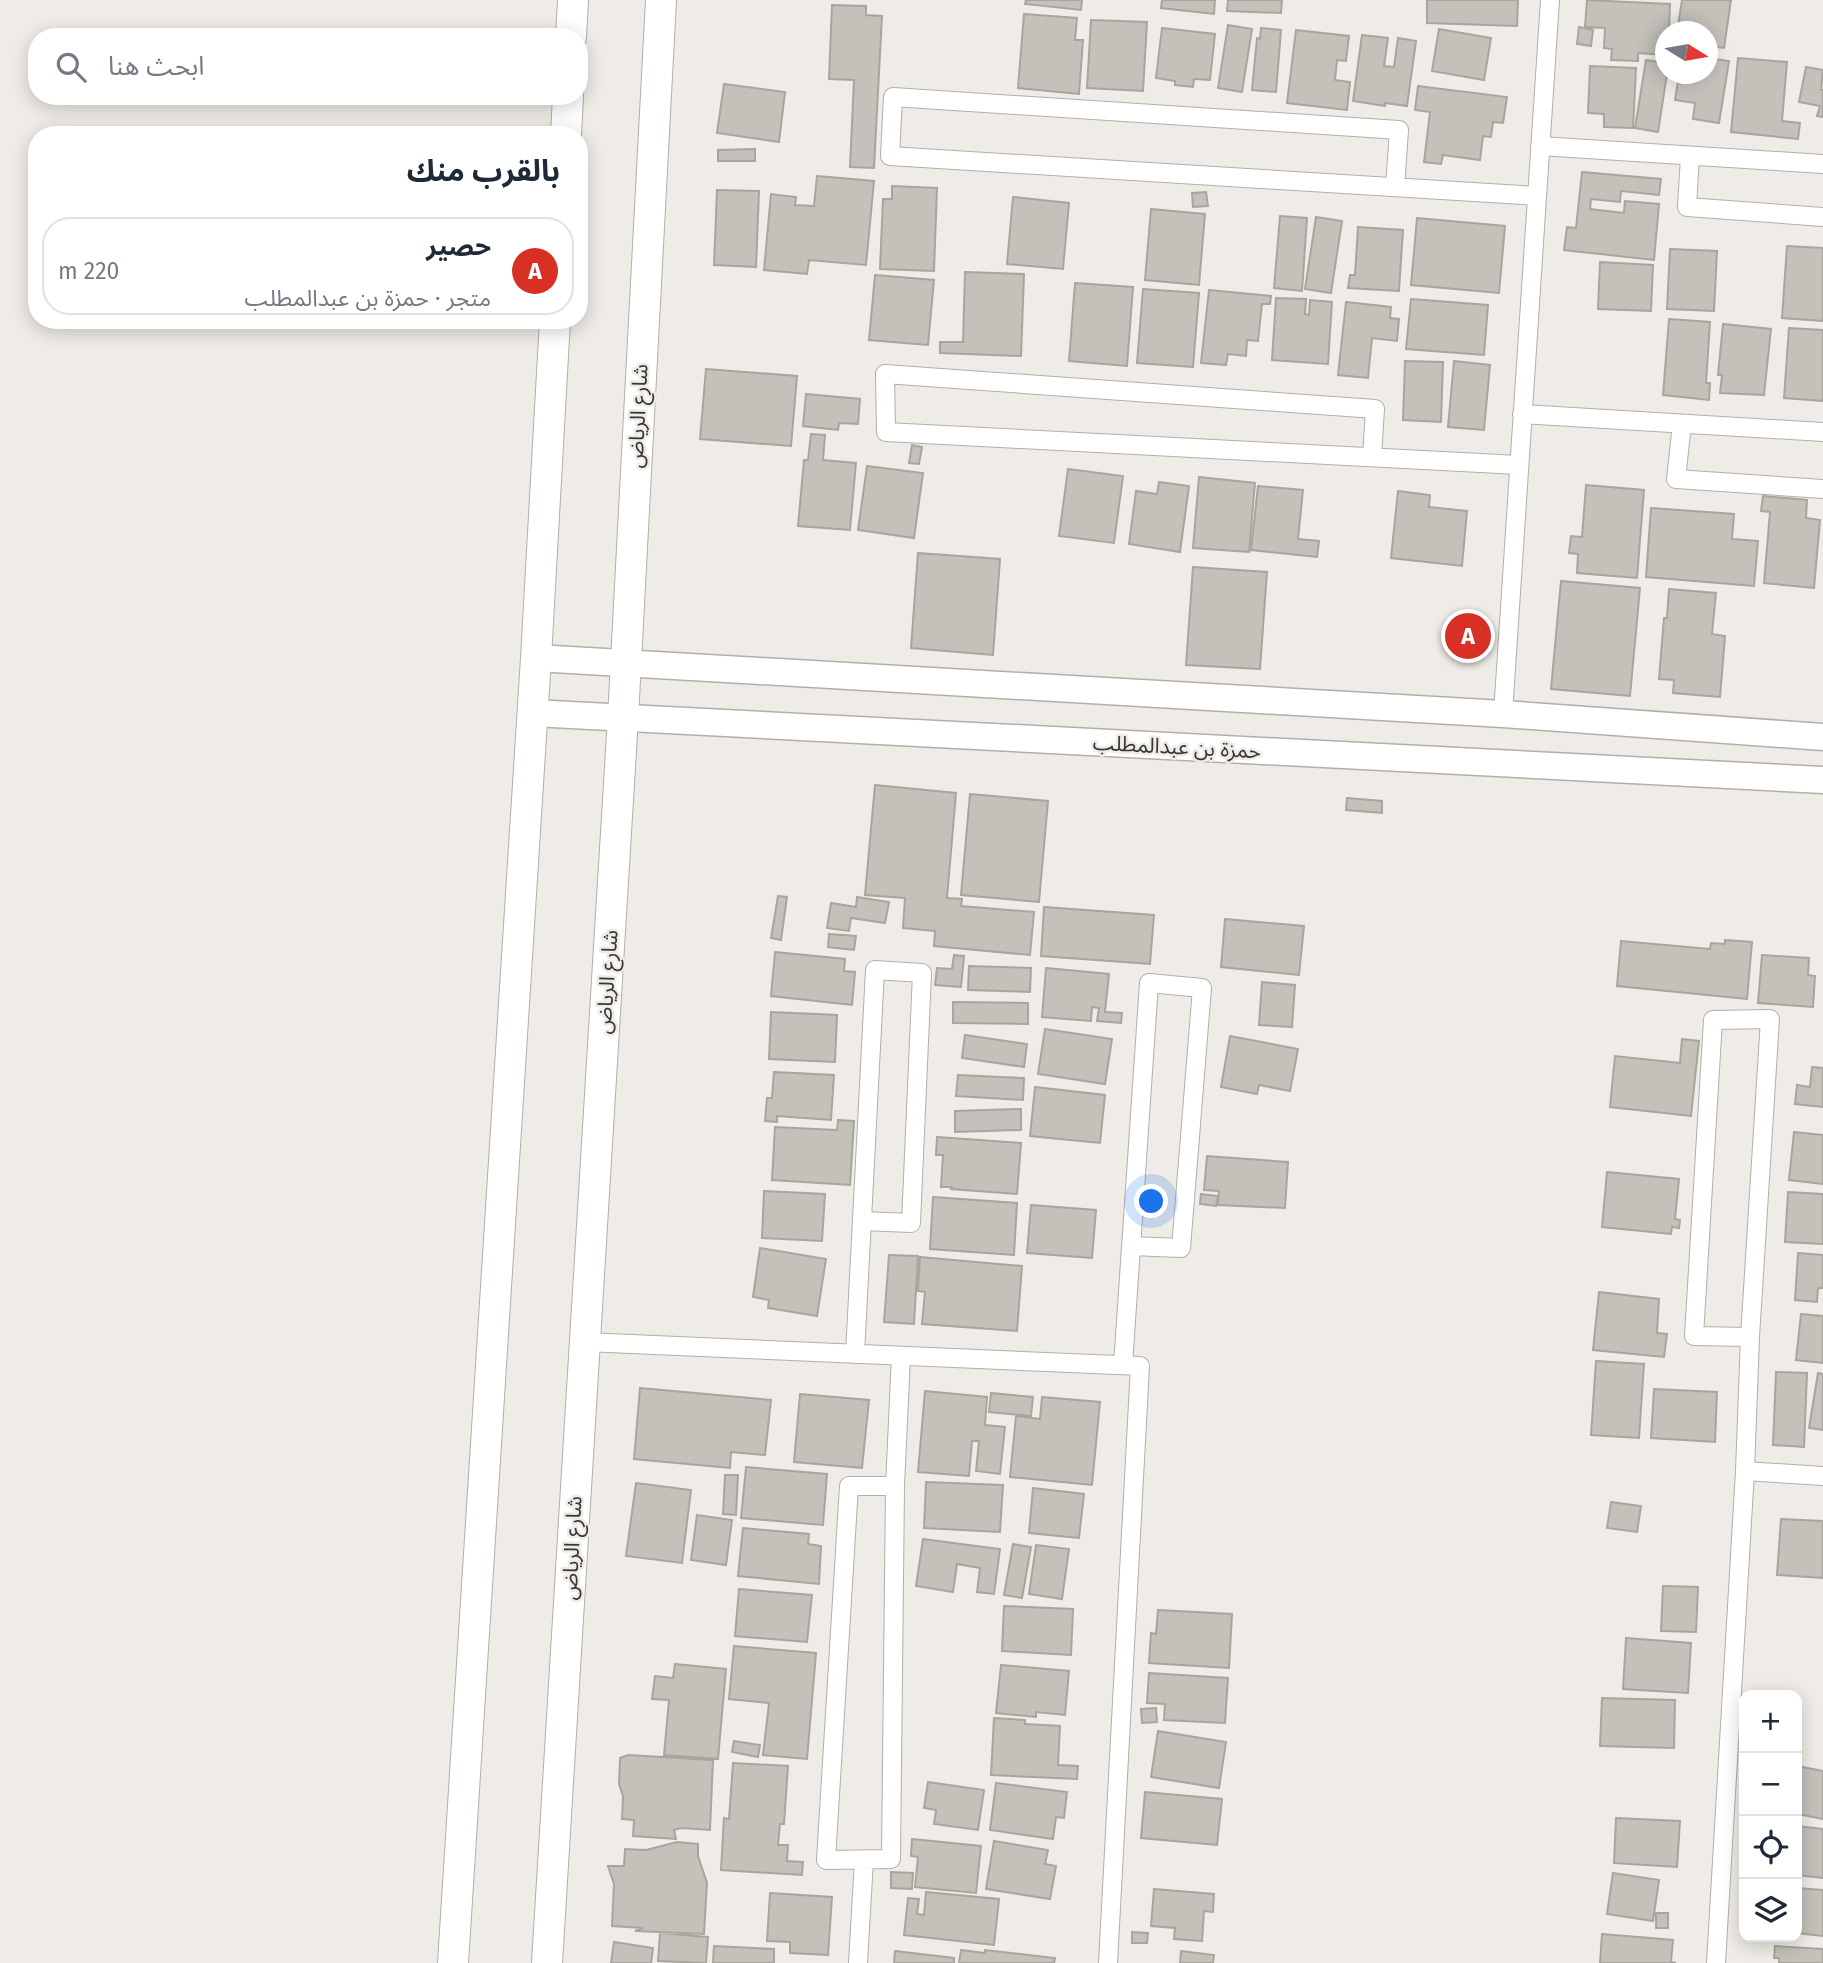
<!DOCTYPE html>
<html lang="ar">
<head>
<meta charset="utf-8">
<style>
	body { margin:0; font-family:"Fira Sans","Noto Sans Arabic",sans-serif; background:#f2f2f3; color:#1f2937; direction:rtl }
	.controls { position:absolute; right:21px; bottom:21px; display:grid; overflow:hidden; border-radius:14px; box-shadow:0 4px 18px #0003 }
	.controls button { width:63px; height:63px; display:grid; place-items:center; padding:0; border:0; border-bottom:2px solid #e0e1e3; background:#fff; color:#1f2937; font:35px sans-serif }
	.compass { position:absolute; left:1655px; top:21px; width:63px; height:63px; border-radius:50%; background:#fff; box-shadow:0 4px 18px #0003; rotate:101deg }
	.you { position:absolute; left:1152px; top:1202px; width:24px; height:24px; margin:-18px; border:5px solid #fff; border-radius:50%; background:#1a73e8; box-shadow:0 0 0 10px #1a73e833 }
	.badge { display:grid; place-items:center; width:46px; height:46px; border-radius:50%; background:#d93025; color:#fff; font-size:23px; font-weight:700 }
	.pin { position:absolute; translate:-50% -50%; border:4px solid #fff; box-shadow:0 2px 7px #0006 }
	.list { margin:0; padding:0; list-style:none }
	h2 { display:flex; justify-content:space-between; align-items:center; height:91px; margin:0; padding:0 28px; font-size:30px }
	h2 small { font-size:23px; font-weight:400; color:#747a83 }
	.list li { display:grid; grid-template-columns:46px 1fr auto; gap:21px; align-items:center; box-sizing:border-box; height:98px; margin:0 14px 14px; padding:0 14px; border:2px solid #e0e1e3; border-radius:28px }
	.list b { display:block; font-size:26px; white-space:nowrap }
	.list p { margin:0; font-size:23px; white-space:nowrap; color:#747a83 }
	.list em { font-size:23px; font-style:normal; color:#747a83 }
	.icon { flex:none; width:38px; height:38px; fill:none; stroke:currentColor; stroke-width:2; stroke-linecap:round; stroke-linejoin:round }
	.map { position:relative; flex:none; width:1823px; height:1963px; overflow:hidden; direction:ltr }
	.search { position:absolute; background:#fff; box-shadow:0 4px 18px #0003; left:28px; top:28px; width:560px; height:77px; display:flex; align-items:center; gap:18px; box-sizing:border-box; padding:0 24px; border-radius:28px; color:#747a83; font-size:26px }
	.panel { position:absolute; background:#fff; box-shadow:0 4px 18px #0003; left:28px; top:126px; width:560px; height:203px; border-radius:28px; direction:rtl }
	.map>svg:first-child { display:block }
	.building { fill:#c4c1bb; stroke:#a8a59f; stroke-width:2 }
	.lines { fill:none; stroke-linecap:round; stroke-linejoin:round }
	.street-casing { stroke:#b2afa9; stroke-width:20 }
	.secondary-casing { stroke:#b2afa9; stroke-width:29 }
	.primary-casing { stroke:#b2afa9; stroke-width:32 }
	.street { stroke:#fff; stroke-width:18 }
	.secondary { stroke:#fff; stroke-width:26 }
	.primary { stroke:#fff; stroke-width:30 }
	.labels { text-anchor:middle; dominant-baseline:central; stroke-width:5; stroke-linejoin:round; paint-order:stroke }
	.street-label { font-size:21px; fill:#383735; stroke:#efebe6 }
</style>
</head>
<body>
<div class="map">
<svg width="1823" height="1963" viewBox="0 0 1823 1963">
	<rect width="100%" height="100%" fill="#efebe6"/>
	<!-- building -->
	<path class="building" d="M1026,0H1082L1081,10L1025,4Z
		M1162,0H1215L1214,14L1161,8Z
		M1228,0H1282L1281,13L1227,11Z
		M1427,0H1518L1517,26L1427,23Z
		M1587,0L1670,4L1669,32H1666V55L1638,53V61L1611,60L1612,49L1604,48L1605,28L1585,27Z
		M1682,0H1731L1724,48L1708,46V32H1677Z
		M832,5L866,6V15L882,16L874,168L850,167L854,80L829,79Z
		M1024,14L1077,18L1075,40H1083L1079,94L1018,88Z
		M1091,20L1147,22L1143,91L1087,88Z
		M1228,25L1252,29L1242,92L1218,88Z
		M1579,27L1593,30L1591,46L1577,44Z
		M1162,28L1215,34L1210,80L1194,79L1193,87L1175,85V81L1156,78Z
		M1261,28L1281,30L1276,92L1252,90L1257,38L1260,39Z
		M1439,29L1491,38L1484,80L1432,71Z
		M1296,30L1349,36L1346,61L1337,60L1335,80L1350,82L1347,110L1287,103Z
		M1362,35L1388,38L1384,66L1394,67L1398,38L1416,41L1407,106L1385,103V106L1353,101Z
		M1708,58L1729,61L1719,123L1693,119L1695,103L1675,100L1679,74H1708Z
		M1738,58L1787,62L1782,121L1800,123L1798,139L1731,132Z
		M1646,60L1666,63V74H1667L1658,132L1635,128Z
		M1590,66L1636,68L1633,128L1604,127V114L1588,113Z
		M1806,67L1823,70L1821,90H1823V117L1817,116L1820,106L1799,102Z
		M724,84L785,92L779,142L717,133Z
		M1418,86L1507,97L1503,123L1493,122L1491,137L1483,136L1480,160L1443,155L1441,164L1424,162L1430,112L1415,110Z
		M755,149V161H718V150Z
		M1582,172L1661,179L1659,195L1621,191L1620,202L1591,199L1590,209L1624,213L1625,201L1659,204L1654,260L1564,250L1567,227L1576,228Z
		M817,176L874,181L866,265L809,260L807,274L764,270L771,194L796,197L795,205L814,206Z
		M892,186L937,188L934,271L880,269L883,199H892Z
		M717,190L759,191L756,267L714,265Z
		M1206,192L1208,206L1193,207L1192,193Z
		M1013,197L1069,203L1063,269L1007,264Z
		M1151,209L1205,214L1199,285L1145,280Z
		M1280,216L1307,218L1302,291L1274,288Z
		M1316,217L1342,221L1331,293L1305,289Z
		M1417,218L1505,226L1499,293L1411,285Z
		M1358,227L1403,230L1399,291L1348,288L1350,275H1355Z
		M1787,246L1823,248V321L1782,318Z
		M1670,249L1717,251L1714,311L1667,309Z
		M1600,262L1653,265L1651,311L1598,309Z
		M965,272L1024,274L1021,356L940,353V342H963Z
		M875,275L934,280L928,345L869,340Z
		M1075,283L1133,287L1127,366L1069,361Z
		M1143,289L1199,293L1193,367L1137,363Z
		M1209,290L1271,296L1270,304H1262L1258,341L1247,340L1246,356L1228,354L1226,365L1201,363Z
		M1276,298L1306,299L1305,314L1309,315L1310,300L1332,302L1328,364L1272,360Z
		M1411,299L1488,305L1484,355L1406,349Z
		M1346,302L1391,307L1390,318L1399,319L1397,341L1372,338L1368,378L1338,375Z
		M1669,319L1710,322L1706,383H1710L1709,400L1663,395Z
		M1723,324L1771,329L1764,395L1720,393L1722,375H1718Z
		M1789,328L1823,330V401L1784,398Z
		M1405,361L1443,362L1441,422L1403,420Z
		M1454,361L1490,365L1484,430L1448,427Z
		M706,369L797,376L791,446L700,439Z
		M806,394L860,399L858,424L839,423L838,430L803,426Z
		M811,434L825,435L823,460L856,463L850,530L798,526L804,460H808Z
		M912,445L922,447L919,464L909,463Z
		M867,466L923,473L914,538L858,530Z
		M1068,469L1123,476L1114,543L1059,536Z
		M1199,477L1255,483L1249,552L1193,548Z
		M1159,482L1189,486L1180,552L1129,544L1136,491L1157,494Z
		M1586,485L1644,490L1637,578L1577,573L1578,554L1569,553L1571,536L1582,537Z
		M1258,486L1303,490L1298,539L1319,541L1317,557L1251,550Z
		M1398,491L1430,495L1429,507L1467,511L1462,566L1391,558Z
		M1763,496L1807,500L1806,518L1820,520L1814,588L1764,583L1770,512L1761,511Z
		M1651,508L1734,514L1732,539L1758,541L1754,586L1646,577Z
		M918,553L1000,559L993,655L911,648Z
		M1193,567L1267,572L1260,669L1186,665Z
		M1561,581L1640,588L1630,696L1551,689Z
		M1669,589L1716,593L1712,634L1725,636L1720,697L1673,693L1674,680L1659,679L1664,618H1667Z
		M875,785L956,793L947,898L962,899L961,906L1034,912L1030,955L934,946L935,931L903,928L905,898L865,895Z
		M970,794L1048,801L1039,902L961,895Z
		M1347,798L1382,801V813L1346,810Z
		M778,896L787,897L781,940L771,938Z
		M857,897L889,902L885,923L851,918L849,931L827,928L831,903L856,907Z
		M1044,907L1154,915L1150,964L1041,956Z
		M1225,919L1304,926L1299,975L1221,967Z
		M829,934L856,936L854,950L828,947Z
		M1725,940L1752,942L1747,999L1617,986L1621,941L1710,949L1711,943L1725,944Z
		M775,952L845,959L844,971L855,972L852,1005L771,996Z
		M954,955L964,956L961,987L935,985L937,968L952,969Z
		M1762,955L1809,958L1808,975L1815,976L1813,1007L1758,1003Z
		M969,966L1031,968L1030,992L968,990Z
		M1046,968L1109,974L1105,1012L1122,1013L1121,1023L1097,1021L1099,1008L1092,1007L1091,1021L1042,1017Z
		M1262,982L1295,985L1292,1027L1259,1025Z
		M953,1002L1028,1003V1024L953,1023Z
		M771,1012L837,1015L835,1062L769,1059Z
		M1045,1029L1112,1039L1105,1084L1038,1074Z
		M965,1035L1027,1044L1024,1067L962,1058Z
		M1230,1036L1298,1049L1290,1091L1259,1085L1257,1094L1221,1087Z
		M1682,1039L1699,1041L1691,1116L1610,1107L1615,1056L1680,1063Z
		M1812,1067L1823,1068V1107L1795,1104L1797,1085L1810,1087Z
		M774,1072L834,1075L831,1120L777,1116V1122L765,1121L767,1098H772Z
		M958,1075L1024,1078L1023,1100L956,1096Z
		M1035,1087L1105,1095L1100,1143L1030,1136Z
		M1021,1109V1130L955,1132V1111Z
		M838,1120L854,1121L850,1185L772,1180L775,1127L837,1130Z
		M1794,1132L1823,1135V1184L1789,1180Z
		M937,1137L1021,1143L1017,1194L951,1189L952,1187H941L943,1155H936Z
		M1207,1156L1288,1162L1285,1208L1218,1205L1219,1191L1204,1190Z
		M1607,1172L1679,1179L1675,1219L1680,1220L1679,1228L1672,1227L1671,1234L1602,1227Z
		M764,1191L825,1194L822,1241L762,1238Z
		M1788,1192L1823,1194V1244L1785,1242Z
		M1201,1194L1218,1196L1216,1206L1200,1204Z
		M933,1197L1017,1203L1014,1255L930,1249Z
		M1031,1205L1096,1210L1092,1258L1027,1253Z
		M760,1248L826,1259L817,1316L768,1308L769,1300L753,1297Z
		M1798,1253L1823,1255V1288H1818L1817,1302L1795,1300Z
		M889,1255L918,1256L914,1324L884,1322Z
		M920,1257L1022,1266L1017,1331L922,1324L925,1292L918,1291Z
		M1599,1292L1659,1299L1657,1333L1667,1334L1664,1357L1593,1350Z
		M1801,1314L1823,1316V1363L1796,1360Z
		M1596,1361L1644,1364L1639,1438L1591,1435Z
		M1776,1372L1807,1373L1804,1447L1773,1445Z
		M1818,1373L1823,1374V1430L1809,1428Z
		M640,1388L771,1400L765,1455L731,1452L730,1468L634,1459Z
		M1654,1389L1717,1392L1715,1442L1651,1438Z
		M925,1391L987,1397L985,1425L1005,1427L1000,1474L976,1471L979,1441H972L969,1476L918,1472Z
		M991,1393L1033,1397L1031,1416L989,1412Z
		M800,1394L869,1400L862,1468L794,1462Z
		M1042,1397L1100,1402L1092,1485L1010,1477L1016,1416L1040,1419Z
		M746,1467L827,1474L823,1525L741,1518Z
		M725,1475H738L736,1515L723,1514Z
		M926,1482L1003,1485L1000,1532L924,1528Z
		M636,1483L691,1490L682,1563L626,1556Z
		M1033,1488L1084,1494L1079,1538L1029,1533Z
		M1611,1502L1641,1506L1637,1532L1607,1528Z
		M697,1515L732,1520L726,1565L691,1560Z
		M1781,1519L1823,1521V1578L1777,1575Z
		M743,1528L809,1534L808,1544L821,1546L819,1584L738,1576Z
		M923,1539L1000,1549L994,1594L977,1592L980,1568L957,1564L953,1592L916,1586Z
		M1013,1544L1031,1547L1022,1598L1004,1595Z
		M1036,1545L1069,1549L1062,1599L1029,1594Z
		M1663,1586L1698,1587L1696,1632L1661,1631Z
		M739,1589L812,1595L807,1642L735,1636Z
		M1004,1606L1073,1609L1071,1655L1002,1651Z
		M1158,1610L1232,1614L1229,1668L1149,1663L1151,1633L1156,1634Z
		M1626,1638L1691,1643L1688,1693L1623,1689Z
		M734,1646L816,1653L807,1759L763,1755L769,1703L729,1699Z
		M675,1664L726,1669L718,1759L664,1755L669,1700L652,1699L655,1676L673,1678Z
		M1001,1665L1069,1671L1065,1715L1036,1712V1717L996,1713Z
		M1149,1673L1228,1678L1225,1723L1164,1720L1165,1704L1147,1703Z
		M1602,1698L1675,1700L1674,1748L1600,1746Z
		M1156,1708L1157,1722L1142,1723L1141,1709Z
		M994,1718L1025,1720V1724L1060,1726L1058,1765L1078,1766L1077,1779L991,1775Z
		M1158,1731L1226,1742L1219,1788L1151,1777Z
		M734,1741L760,1745L758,1757L732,1752Z
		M628,1755L713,1760L710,1830L681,1828L674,1830L676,1839L633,1836L634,1820L622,1819L623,1796L619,1784L620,1758Z
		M733,1763L788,1766L784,1824H780L778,1845H788L787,1861L803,1862L802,1875L721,1870L724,1818L729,1819Z
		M1797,1766L1823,1771V1819L1797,1814Z
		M928,1782L984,1790L978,1830L934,1824L936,1810L924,1808Z
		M996,1783L1067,1792L1064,1818L1056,1817L1053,1839L990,1830Z
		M1145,1792L1222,1799L1217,1845L1141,1838Z
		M1616,1818L1680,1821L1677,1867L1614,1863Z
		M1797,1826L1823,1829V1878L1797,1875Z
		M912,1839L981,1846L976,1893L915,1887L918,1857L911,1856Z
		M994,1841L1048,1850L1045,1864L1056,1866L1050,1899L986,1889Z
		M677,1842L698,1844V1856L707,1883L704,1934L635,1931L643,1928L612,1926L614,1884L608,1866H624L625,1849L646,1850Z
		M891,1872L913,1873L912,1889L891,1888Z
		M1613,1873L1659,1880L1653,1921L1607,1914Z
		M1797,1888L1823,1890V1936L1797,1933Z
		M1154,1889L1214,1894L1213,1912L1204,1911L1202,1941L1174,1939L1175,1928L1151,1926Z
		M926,1892L999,1899L994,1945L904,1935L908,1898L919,1899L917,1914L924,1915Z
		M770,1893L832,1897L828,1955L790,1953V1942L767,1941Z
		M1656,1913H1668V1928H1656Z
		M1132,1932L1148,1933L1147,1943H1132Z
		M660,1933L708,1937L706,1963L658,1961Z
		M1602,1934L1673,1940L1671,1962L1676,1963H1600Z
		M614,1942L653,1948L651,1963H611Z
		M714,1946L774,1949V1963H713Z
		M1775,1946L1823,1949V1963H1779V1958H1774Z
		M961,1950L985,1953V1950L1055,1958L1054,1963H959Z
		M895,1951L954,1958V1963H894Z
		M1181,1951L1214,1955L1213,1963H1180Z"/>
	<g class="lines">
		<defs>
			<path id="street" d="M1540,146L1823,164
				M1690,156L1687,207L1823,217
				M1395,187L1399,130L893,97L890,156L1537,196
				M1522,414L1823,432
				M1682,424L1676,479L1823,489
				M1372,457L1375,409L885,374L886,432L1519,465
				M1503,714L1550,0
				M585,1342L1140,1366L1108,1963
				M855,1354L875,970L922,973L911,1223L862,1221
				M1123,1365L1149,983L1202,988L1181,1248L1131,1246
				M1745,1471L1750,1337L1770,1019L1713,1020L1694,1336L1750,1337
				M895,1486H849L826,1860L891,1859L895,1486L901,1356
				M858,1963L864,1860
				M1716,1963L1745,1471L1823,1476"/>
			<path id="secondary" d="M536,658L1503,714L1823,737
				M532,713L1823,780"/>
			<path id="primary" d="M571,37L573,0
				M566,135L568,96
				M453,1963L536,658L555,320
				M547,1963L623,718L661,0"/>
		</defs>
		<!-- street casing -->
		<use href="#street" class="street-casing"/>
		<!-- secondary casing -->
		<use href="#secondary" class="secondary-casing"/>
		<!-- primary casing -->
		<use href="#primary" class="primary-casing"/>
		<!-- street -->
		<use href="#street" class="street"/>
		<!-- secondary -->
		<use href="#secondary" class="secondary"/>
		<!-- primary -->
		<use href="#primary" class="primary"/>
	</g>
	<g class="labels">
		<!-- street labels -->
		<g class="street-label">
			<text transform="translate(638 416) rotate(-87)">شارع الرياض</text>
			<text transform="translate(1177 747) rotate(3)">حمزة بن عبدالمطلب</text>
			<text transform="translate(607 982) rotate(-86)">شارع الرياض</text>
			<text transform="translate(572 1548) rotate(-87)">شارع الرياض</text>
		</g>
	</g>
</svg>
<div class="controls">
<button>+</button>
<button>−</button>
<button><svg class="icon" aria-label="locate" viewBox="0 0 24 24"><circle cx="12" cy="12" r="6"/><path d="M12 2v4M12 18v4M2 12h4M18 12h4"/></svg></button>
<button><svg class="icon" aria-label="layers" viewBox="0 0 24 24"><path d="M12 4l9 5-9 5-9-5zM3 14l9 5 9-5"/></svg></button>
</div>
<svg class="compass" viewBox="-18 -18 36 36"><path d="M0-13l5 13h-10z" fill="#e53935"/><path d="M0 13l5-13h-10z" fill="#747a83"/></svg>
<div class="you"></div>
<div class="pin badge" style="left:1468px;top:636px">A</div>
<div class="search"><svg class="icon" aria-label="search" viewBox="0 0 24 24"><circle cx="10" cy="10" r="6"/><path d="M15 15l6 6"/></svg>ابحث هنا</div>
<section class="panel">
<h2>بالقرب منك<small></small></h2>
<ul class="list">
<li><span class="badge">A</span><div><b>حصير</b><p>متجر · حمزة بن عبدالمطلب</p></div><em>220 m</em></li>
</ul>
</section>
</div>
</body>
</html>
